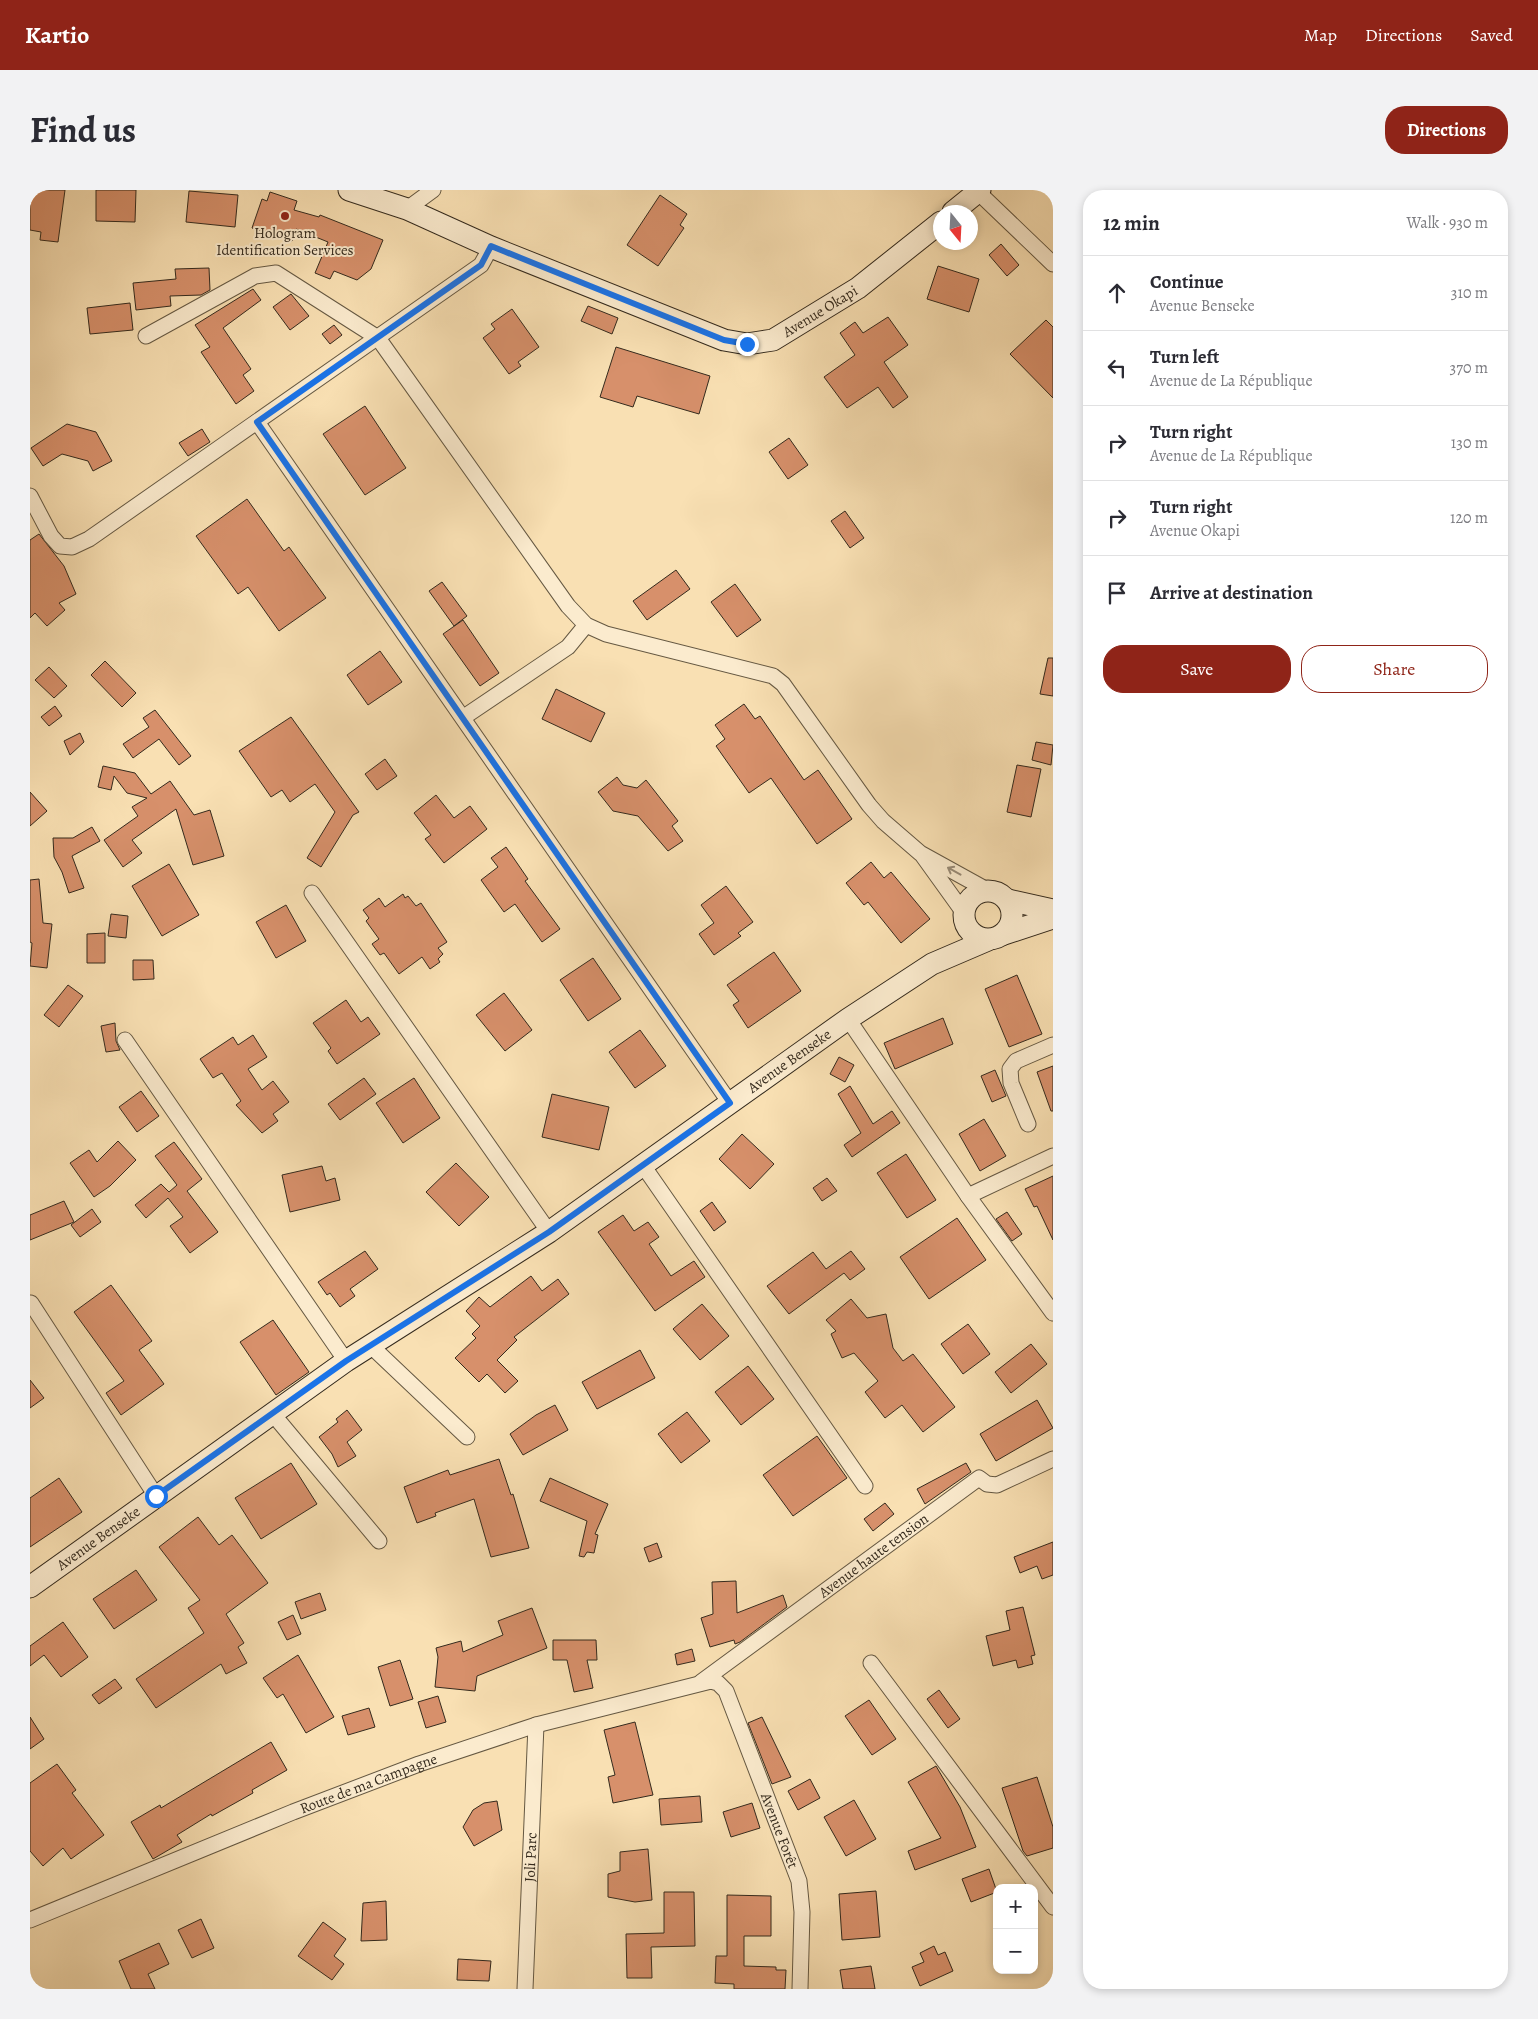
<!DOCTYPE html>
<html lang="en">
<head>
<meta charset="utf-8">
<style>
	body { margin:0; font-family:Alegreya,serif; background:#f2f2f3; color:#2b2b33 }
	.controls { position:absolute; right:15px; bottom:15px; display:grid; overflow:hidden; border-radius:10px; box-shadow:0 2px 8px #0003 }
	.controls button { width:45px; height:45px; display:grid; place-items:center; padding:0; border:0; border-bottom:1px solid #e1e1e2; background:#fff; color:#2b2b33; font:25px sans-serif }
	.compass { position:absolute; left:903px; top:15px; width:45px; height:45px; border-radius:50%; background:#fff; box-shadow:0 2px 8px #0003; rotate:162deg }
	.stop { position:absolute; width:15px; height:15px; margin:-11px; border:4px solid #1a73e8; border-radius:50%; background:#fff }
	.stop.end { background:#1a73e8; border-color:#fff; box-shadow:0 1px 5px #0008 }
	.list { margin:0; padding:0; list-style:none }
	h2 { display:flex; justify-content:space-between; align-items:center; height:65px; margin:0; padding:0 20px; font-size:21px }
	h2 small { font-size:16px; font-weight:400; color:#7c7c81 }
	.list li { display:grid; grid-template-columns:32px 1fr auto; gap:15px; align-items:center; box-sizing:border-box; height:75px; padding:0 20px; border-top:1px solid #e1e1e2 }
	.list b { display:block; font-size:19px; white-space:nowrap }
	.list p { margin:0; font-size:16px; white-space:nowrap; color:#7c7c81 }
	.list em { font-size:16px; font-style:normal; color:#7c7c81 }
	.actions { display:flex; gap:10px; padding:15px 20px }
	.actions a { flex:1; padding:11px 0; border:1px solid #8f2418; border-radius:20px; text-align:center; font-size:18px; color:#8f2418 }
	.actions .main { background:#8f2418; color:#fff }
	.icon { flex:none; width:28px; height:28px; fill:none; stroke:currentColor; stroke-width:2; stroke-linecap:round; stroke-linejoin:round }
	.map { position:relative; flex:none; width:1023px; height:1799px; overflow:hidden; border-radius:20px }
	header { display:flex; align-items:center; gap:30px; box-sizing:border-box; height:70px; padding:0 25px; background:#8f2418; color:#fff }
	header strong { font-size:24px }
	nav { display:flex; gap:28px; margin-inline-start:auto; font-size:18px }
	.intro { display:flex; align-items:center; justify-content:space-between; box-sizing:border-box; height:120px; padding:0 30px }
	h1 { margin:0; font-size:35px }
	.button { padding:12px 22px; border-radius:20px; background:#8f2418; color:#fff; font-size:18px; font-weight:700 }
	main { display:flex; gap:30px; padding:0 30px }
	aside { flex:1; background:#fff; border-radius:20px; box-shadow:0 2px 8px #0003 }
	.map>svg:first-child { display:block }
	.building { fill:#d7906b; stroke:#342a1d }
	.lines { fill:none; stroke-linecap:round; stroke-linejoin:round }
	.street-casing { stroke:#655842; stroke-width:17 }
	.secondary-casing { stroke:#342a1d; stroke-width:23 }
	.street { stroke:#fbebce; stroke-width:15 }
	.secondary { stroke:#fbebce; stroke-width:21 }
	.oneway { stroke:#988a76 }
	.route { stroke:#1a73e8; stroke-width:6 }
	.poi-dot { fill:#8f2418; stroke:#fbebce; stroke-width:2 }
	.labels { text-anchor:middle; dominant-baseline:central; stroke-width:4; stroke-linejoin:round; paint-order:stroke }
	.poi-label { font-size:15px; fill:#342a1d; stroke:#fbebce }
	.street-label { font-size:15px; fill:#342a1d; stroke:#fbebce }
</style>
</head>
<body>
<header>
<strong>Kartio</strong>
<nav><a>Map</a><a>Directions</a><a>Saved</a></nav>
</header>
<div class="intro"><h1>Find us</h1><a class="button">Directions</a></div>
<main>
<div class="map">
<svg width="1023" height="1799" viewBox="0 0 1023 1799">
	<rect width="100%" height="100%" fill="#f9e0b3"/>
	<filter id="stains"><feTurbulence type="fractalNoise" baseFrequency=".004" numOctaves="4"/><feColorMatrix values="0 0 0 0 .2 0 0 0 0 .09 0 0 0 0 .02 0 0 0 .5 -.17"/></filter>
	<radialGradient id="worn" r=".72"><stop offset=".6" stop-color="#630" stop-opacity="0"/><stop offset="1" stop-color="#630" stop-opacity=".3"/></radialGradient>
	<!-- building -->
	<path class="building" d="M0,0H35L28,52L10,50L11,42L0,40Z
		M66,0H106L105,32L66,31Z
		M159,1L208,5L205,37L156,32Z
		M240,2L267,11L264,20L289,27L290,25L353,50L341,79L327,90L304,81L300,89L285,83L298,52L266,39L262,51L222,38L232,9L237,11Z
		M630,5L657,24L650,35L654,38L628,76L597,55Z
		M971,54L989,75L977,86L959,65Z
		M908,76L949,89L939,122L897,109Z
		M179,78L180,100L171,105L140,106L141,116L106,120L103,93L146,89L145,79Z
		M223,99L231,110L193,138L221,179L213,185L224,201L206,214L171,162L180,157L165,135Z
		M261,104L279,126L260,140L243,117Z
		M100,113L103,140L60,144L57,118Z
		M558,116L588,128L582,144L551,131Z
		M482,119L509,157L488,172L491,176L479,184L453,148L465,139L461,134Z
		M858,127L878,155L854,172L878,207L863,218L848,197L817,218L794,187L825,165L810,143L825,132L833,143Z
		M1016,130L1023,137V208L980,164Z
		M304,135L312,145L300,154L292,144Z
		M586,157L680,186L669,224L607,206L603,217L570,207Z
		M335,216L376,278L335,305L293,244Z
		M37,234L66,242L82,271L63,281L58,271L32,264L13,276L1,258Z
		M172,239L180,252L158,266L149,253Z
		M759,248L778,275L758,289L739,262Z
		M217,309L254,361L259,357L296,408L249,441L218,397L208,404L166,346Z
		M815,321L834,348L820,358L801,331Z
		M9,344L34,376L46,404L29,413L35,420L17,436L5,423L0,428V350Z
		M646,380L660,399L617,430L603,411Z
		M412,392L437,426L424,436L399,401Z
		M705,394L731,430L707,447L681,412Z
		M433,430L469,483L450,496L413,444Z
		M350,461L372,492L338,515L317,485Z
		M1018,468H1023V506L1010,504Z
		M75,471L106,503L92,517L61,485Z
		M19,477L37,496L24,508L5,490Z
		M526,499L575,523L561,552L512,529Z
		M714,514L725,529L730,526L774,590L788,580L822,629L787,654L741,588L719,603L686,556L695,549L685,535Z
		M25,516L32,526L19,536L11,527Z
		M125,520L161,566L149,575L129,549L103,568L93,554L119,537L113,528Z
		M261,527L329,622L323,625L291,677L277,668L305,622L285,594L260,612L252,600L241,607L209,561Z
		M50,543L54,552L40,565L34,551Z
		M1006,552L1023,555L1021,575L1002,570Z
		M355,569L367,586L347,600L335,584Z
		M987,575L1011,579L1001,627L977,622Z
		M73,576L105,583L121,604L140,591L164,625L180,620L194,666L163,675L146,619L102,650L112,663L93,677L74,650L108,626L102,617L117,608L97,603L84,586L81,600L68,597Z
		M587,587L593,595L607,598L616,590L648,631L642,636L653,651L638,661L608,626L583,621L568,602Z
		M0,602L17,621L0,636Z
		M406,605L424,628L440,616L457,639L414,673L395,649L401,645L384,623Z
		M62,637L70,651L42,666L54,698L39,703L32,682L24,667L23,648H43Z
		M476,657L498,689L495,691L530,739L512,752L485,714L474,722L451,690L468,677L461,668Z
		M841,672L854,688L861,682L900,729L871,753L838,712L834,715L816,693Z
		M139,674L169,725L132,746L102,696Z
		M9,689L13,733L22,734L17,778L0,776L2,753L0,752V690Z
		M696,696L723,732L708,743L711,746L684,765L669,744L684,733L671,715Z
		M373,704L375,708L378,706L386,716L391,713L417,752L408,758L413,764L408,769L410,772L400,779L392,767L369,784L354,763L350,765L342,754L349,749L336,731L339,728L333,720L349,708L355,717Z
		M256,715L276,751L246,768L226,732Z
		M81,724L98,726L96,748L78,746Z
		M75,743V773H57V744Z
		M744,762L771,801L718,838L703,815L709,811L697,795Z
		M563,768L591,809L558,831L530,790Z
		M103,770H123L124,789L103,790Z
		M987,785L1012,844L979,857L955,799Z
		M38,795L53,806L29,837L14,825Z
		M474,803L502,840L475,861L446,825Z
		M316,810L331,832L338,827L350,844L307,874L298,861L301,858L283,833Z
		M913,828L923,854L865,879L854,853Z
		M85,833L86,851L90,860L76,862L71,836Z
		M610,840L636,876L605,898L579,862Z
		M223,845L237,867L218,879L232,900L243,891L259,912L243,924L248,931L232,943L206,915L211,911L192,883L183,888L170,869L203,847L208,855Z
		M809,867L824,875L815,892L800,884Z
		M1023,876V921H1021L1007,882Z
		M965,880L976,906L962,912L951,886Z
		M334,888L346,904L310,930L298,914Z
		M384,888L410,928L373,953L346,913Z
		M820,896L843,934L862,921L870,933L822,967L814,955L831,943L808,904Z
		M111,901L129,926L107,942L89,917Z
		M522,904L579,917L569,960L512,947Z
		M954,929L976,966L950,981L929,944Z
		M712,944L744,974L720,999L689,969Z
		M88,951L106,970L80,996L64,1007L40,973L59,960L67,972Z
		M144,952L172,989L157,1001L188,1042L160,1063L140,1036L153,1027L138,1008L116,1028L105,1015L131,994L139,1002L147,995L125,966Z
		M876,964L906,1010L877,1028L847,983Z
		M426,973L459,1007L429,1036L396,1002Z
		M292,976L296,991L305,988L310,1010L260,1022L252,985Z
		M1023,986V1050L1007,1016L1004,1017L995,999Z
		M797,988L807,1001L792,1011L783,998Z
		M34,1011L44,1032L0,1050V1025Z
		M682,1012L696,1032L684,1041L670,1021Z
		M62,1019L71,1032L50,1047L41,1035Z
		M977,1022L992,1044L982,1051L966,1029Z
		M593,1025L604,1041L618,1032L629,1047L619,1054L641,1086L664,1071L675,1087L625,1121L568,1042Z
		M927,1028L956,1070L899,1109L870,1067Z
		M335,1061L348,1079L320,1099L325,1106L310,1117L300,1103L297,1105L288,1092Z
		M821,1061L835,1079L820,1090L814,1083L759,1124L737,1096L783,1062L796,1079Z
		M501,1086L512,1101L528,1089L539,1104L484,1147L487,1150L467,1170L488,1191L475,1203L457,1184L449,1192L425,1168L446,1148L442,1144L450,1136L436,1121L449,1107L460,1117Z
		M81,1095L122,1151L109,1160L134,1194L91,1225L76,1203L94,1191L44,1122Z
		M821,1109L837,1128L856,1124L863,1158L873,1171L883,1164L925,1217L893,1242L872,1215L855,1228L835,1202L848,1191L824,1163L812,1168L801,1144L806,1141L796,1130Z
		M672,1114L699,1146L670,1170L643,1139Z
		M243,1130L279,1182L246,1205L210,1152Z
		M938,1134L960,1164L933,1184L911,1154Z
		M1001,1154L1017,1174L981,1203L965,1182Z
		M610,1160L625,1188L567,1219L552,1192Z
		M718,1176L744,1209L711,1235L685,1202Z
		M0,1190L14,1208L0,1218Z
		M1007,1210L1023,1238L966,1271L950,1244Z
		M525,1215L538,1240L493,1265L480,1244L506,1225Z
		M317,1220L332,1240L317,1252L326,1266L308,1277L302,1264L289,1247L308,1232L306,1229Z
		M657,1222L680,1251L651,1273L628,1244Z
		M787,1246L817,1288L763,1326L733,1285Z
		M469,1269L481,1305L483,1304L499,1358L461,1367L444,1309L405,1323L406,1326L387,1333L374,1297L418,1280L420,1285Z
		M261,1273L287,1314L231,1349L205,1308Z
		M936,1273L941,1282L895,1314L887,1299Z
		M29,1288L52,1322L0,1357V1308Z
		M520,1288L578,1314L565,1344L568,1345L564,1363L557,1362L554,1367L549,1366L557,1331L510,1311Z
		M855,1313L864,1324L843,1341L834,1329Z
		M168,1327L189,1355L202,1345L238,1393L196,1424L214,1453L208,1457L217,1473L196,1484L191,1474L126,1518L106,1489L174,1443L158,1418L170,1410L129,1357Z
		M1023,1352V1385L1012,1389L1007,1376L990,1383L984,1367Z
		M627,1353L632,1367L619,1372L614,1358Z
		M106,1380L127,1410L84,1439L63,1409Z
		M706,1391L707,1423L753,1405L757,1417L710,1452L705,1454L704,1450L680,1457L671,1428L683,1424L682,1392Z
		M290,1403L296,1420L271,1429L265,1412Z
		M993,1417L1005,1465L1001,1466L1003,1474L988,1478L986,1470L963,1476L956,1446L980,1440L976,1421Z
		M502,1418L517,1458L447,1486L445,1501L405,1497L408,1467L406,1458L431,1451L433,1462L473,1445L468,1431Z
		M263,1425L271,1444L257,1450L248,1432Z
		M33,1432L58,1467L31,1487L14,1465L0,1476V1456Z
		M523,1450H566L567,1470H557L563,1498L544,1502L537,1470H523Z
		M662,1459L665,1471L647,1475L645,1464Z
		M268,1465L304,1527L276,1543L253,1504L247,1508L233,1488Z
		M370,1470L383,1509L360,1516L348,1477Z
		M85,1489L92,1498L69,1514L62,1505Z
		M909,1500L930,1529L918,1538L897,1509Z
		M408,1506L416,1532L396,1538L388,1512Z
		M839,1510L866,1549L842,1565L815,1526Z
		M339,1518L345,1537L318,1545L312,1526Z
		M0,1527L14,1549L0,1559Z
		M732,1527L761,1587L742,1594L718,1533Z
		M605,1532L623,1605L583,1613L578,1587L585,1585L574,1540Z
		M241,1552L257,1580L222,1600L223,1603L182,1626L181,1624L147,1645L152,1652L123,1669L101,1632L130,1615L131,1618Z
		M27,1574L46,1600L42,1603L74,1645L41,1669L33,1658L13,1676L0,1661V1593Z
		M906,1576L930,1617L946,1657L885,1680L878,1661L911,1648L878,1592Z
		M1007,1587L1023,1637V1658L997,1666L993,1661L972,1598Z
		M780,1589L790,1608L768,1620L758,1601Z
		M670,1606L672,1632L631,1635L629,1609Z
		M824,1610L846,1649L816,1666L794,1627Z
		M467,1611L472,1640L444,1656L433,1637L443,1620L454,1613Z
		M722,1613L730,1638L701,1647L693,1622Z
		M618,1659L622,1710L605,1712L578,1707V1684L590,1681V1662Z
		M959,1679L967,1702L941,1712L932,1689Z
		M846,1701L850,1747L812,1750L809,1704Z
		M634,1702H664L665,1756L621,1757L622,1788H597L596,1744L634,1743Z
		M697,1705L741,1706V1746H714V1776L746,1777V1780H756L755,1799H704V1794L685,1793L686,1766H697Z
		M356,1711L357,1750L331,1751L333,1713Z
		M171,1729L184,1758L162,1768L148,1740Z
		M293,1732L316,1749L304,1766L314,1774L302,1790L268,1766Z
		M129,1753L139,1774L118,1784L125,1799H101L89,1771Z
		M904,1756L908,1765L915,1762L923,1781L890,1796L882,1777L894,1772L890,1763Z
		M428,1769L461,1771L459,1791L427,1790Z
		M841,1776L845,1799H813L810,1780Z"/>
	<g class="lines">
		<defs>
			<g id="street">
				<path d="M948,2L1023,74"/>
				<path d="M377,19L403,0"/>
				<path d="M116,146L225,86L246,83L348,148L538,416L556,435L576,444L743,486L753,494L839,615L853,631L890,663L957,700"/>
				<path d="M227,232L700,913"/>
				<path d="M0,306L21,346L30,356L42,357L59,349L451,75L461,57"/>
				<path d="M434,527L538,457L556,435"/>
				<path d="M893,666L934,723"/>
				<path d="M282,703L519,1042"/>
				<path d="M818,829L938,1006L1023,1123"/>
				<path d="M95,850L316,1171"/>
				<path d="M998,934L981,893L980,879L986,871L1023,855"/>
				<path d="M612,974L835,1296"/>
				<path d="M938,1006L1023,966"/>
				<path d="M1,1113L126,1306"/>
				<path d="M340,1155L437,1247"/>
				<path d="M242,1223L349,1351"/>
				<path d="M841,1473L1023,1717"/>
				<path id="s1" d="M671,1492L949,1288L957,1294L967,1295L1023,1269"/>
				<path id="s2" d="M0,1730L263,1622L389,1574L506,1535L681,1491L688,1493L696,1501L769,1691L772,1722L770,1799"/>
				<path id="s3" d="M495,1799L506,1535"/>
			</g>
			<g id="secondary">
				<path id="s4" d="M319,0L377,19L461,57L694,150L717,154L743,150L828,98L911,32"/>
				<path d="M923,22L950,0"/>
				<circle cx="958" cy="725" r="24"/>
				<path d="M978,710L1023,720"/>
				<path d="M974,744L1023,728"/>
				<path id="s5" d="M0,1397L316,1171L519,1042L818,829L902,774L958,750"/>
			</g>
		</defs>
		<!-- street casing -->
		<use href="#street" class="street-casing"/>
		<!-- secondary casing -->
		<use href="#secondary" class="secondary-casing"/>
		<!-- street -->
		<use href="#street" class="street"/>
		<!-- secondary -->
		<use href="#secondary" class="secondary"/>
	</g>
	<!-- one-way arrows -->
	<defs><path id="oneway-shaft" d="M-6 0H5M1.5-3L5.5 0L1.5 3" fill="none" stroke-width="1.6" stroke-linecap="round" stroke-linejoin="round" transform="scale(1.25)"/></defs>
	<use class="oneway" href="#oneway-shaft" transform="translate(924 681) rotate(-151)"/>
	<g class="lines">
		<!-- route -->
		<path class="route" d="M126,1306L316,1171L519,1042L700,913L227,232L451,75L461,56L694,150L717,154"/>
	</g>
	<!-- markers -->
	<circle class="poi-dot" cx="255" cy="26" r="5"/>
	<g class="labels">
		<!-- poi labels -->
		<g class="poi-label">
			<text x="255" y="43">Hologram<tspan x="255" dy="17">Identification Services</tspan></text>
		</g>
		<!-- street labels -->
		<g class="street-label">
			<text stroke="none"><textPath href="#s4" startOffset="509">Avenue Okapi</textPath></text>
			<text stroke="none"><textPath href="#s5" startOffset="924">Avenue Benseke</textPath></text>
			<text stroke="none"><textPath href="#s5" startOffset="84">Avenue Benseke</textPath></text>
			<text stroke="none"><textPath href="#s1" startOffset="214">Avenue haute tension</textPath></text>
			<text stroke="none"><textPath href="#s2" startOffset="365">Route de ma Campagne</textPath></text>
			<text stroke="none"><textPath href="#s2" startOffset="891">Avenue Forêt</textPath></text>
			<text stroke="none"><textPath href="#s3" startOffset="132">Joli Parc</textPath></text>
		</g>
	</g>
	<rect width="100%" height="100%" filter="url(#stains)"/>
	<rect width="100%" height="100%" fill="url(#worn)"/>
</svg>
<div class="controls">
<button>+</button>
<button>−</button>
</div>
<svg class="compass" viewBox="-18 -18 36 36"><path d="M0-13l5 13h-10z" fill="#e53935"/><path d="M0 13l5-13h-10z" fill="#7c7c81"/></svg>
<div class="stop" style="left:126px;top:1306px"></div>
<div class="stop end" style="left:717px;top:154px"></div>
</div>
<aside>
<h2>12 min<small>Walk · 930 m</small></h2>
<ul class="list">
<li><svg class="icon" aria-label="ahead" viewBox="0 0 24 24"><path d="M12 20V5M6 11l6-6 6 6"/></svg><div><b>Continue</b><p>Avenue Benseke</p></div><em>310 m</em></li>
<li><svg class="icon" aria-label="left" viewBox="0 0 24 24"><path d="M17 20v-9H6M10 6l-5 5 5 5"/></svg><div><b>Turn left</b><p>Avenue de La République</p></div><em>370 m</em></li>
<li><svg class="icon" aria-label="right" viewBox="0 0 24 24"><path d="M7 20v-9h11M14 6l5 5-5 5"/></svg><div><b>Turn right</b><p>Avenue de La République</p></div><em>130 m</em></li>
<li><svg class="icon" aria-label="right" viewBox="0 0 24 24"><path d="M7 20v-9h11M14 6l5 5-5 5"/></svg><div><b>Turn right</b><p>Avenue Okapi</p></div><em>120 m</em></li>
<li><svg class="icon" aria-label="arrive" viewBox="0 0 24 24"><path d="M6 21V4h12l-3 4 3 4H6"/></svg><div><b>Arrive at destination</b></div></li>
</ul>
<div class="actions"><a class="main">Save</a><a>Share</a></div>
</aside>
</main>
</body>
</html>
